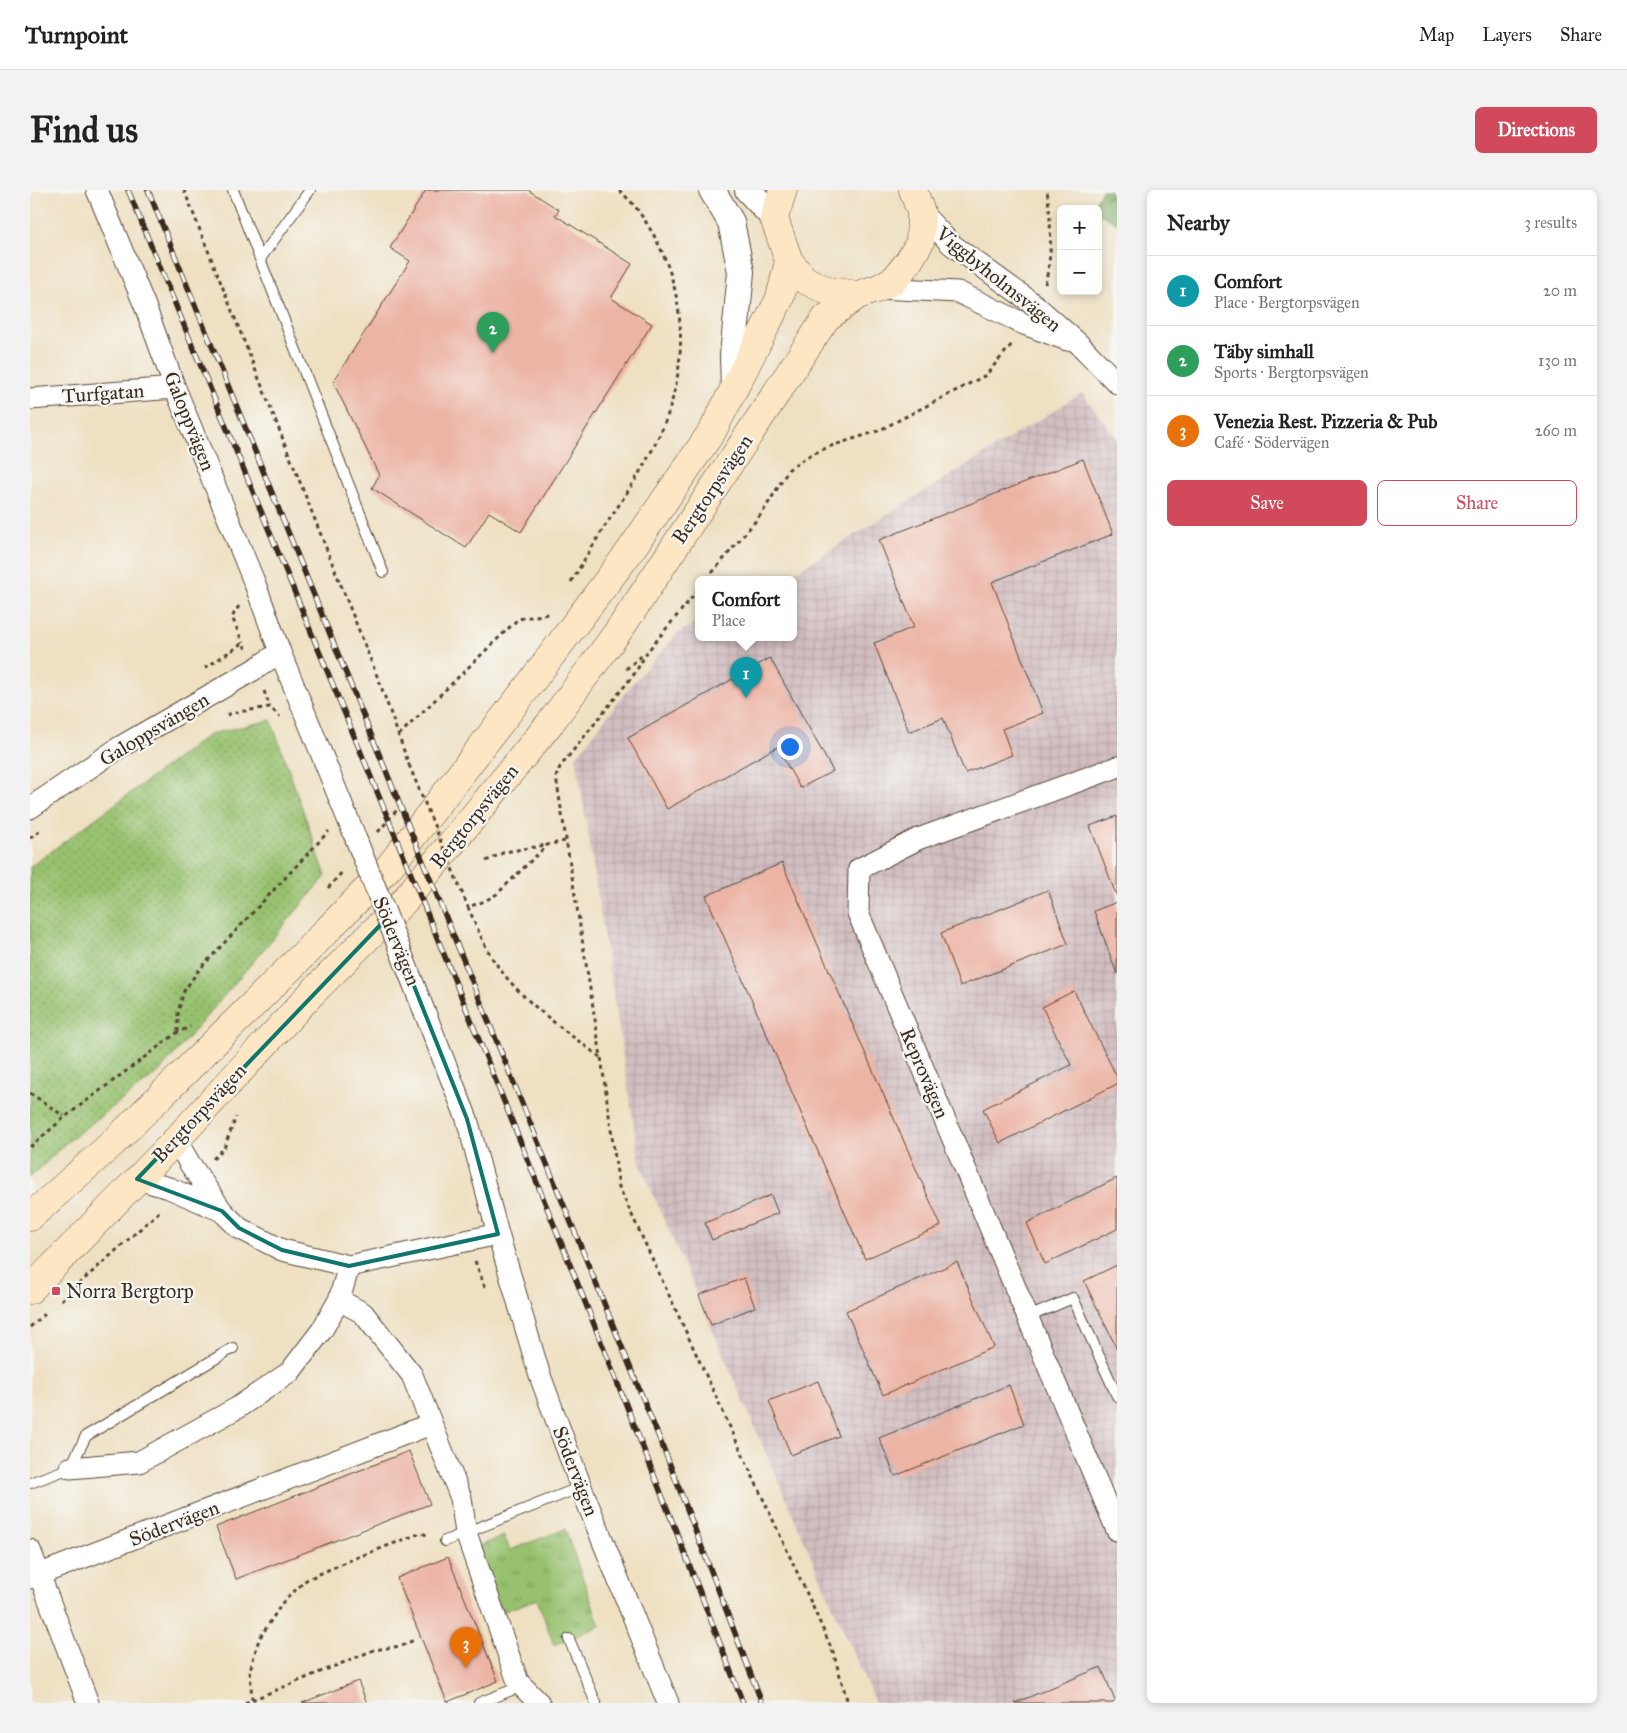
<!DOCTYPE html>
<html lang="en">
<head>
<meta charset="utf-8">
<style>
	body { margin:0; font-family:"IM FELL Great Primer",serif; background:#f2f2f2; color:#222 }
	.controls { position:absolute; right:15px; top:15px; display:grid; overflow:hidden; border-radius:8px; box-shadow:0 2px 8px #0003 }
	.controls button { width:45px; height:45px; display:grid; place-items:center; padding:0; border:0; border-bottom:1px solid #e0e0e0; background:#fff; color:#222; font:25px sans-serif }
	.you { position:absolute; left:759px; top:556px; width:18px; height:18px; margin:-12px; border:4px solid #fff; border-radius:50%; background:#1a73e8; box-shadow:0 0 0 8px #1a73e833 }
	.badge { display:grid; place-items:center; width:32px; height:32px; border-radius:50%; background:#d1495b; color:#fff; font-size:16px; font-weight:700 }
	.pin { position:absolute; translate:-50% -41px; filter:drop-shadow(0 1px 2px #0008) }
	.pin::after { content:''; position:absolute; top:26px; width:18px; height:15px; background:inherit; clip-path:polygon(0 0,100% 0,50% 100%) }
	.popup { position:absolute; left:665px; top:386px; width:102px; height:65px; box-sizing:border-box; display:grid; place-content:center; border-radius:8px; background:#fff; filter:drop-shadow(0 1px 4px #0005); font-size:16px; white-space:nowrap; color:#767676 }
	.popup b { font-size:19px; color:#222 }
	.popup::after { content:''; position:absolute; left:50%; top:100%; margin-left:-10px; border:10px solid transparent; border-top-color:#fff }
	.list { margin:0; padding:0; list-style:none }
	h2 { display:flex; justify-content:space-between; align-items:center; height:65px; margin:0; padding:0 20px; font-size:21px }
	h2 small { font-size:16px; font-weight:400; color:#767676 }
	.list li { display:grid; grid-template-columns:32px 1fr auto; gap:15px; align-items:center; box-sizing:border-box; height:70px; padding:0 20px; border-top:1px solid #e0e0e0 }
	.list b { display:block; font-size:19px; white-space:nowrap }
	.list p { margin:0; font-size:16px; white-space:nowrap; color:#767676 }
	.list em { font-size:16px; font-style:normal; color:#767676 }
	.actions { display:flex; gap:10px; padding:15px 20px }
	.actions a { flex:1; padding:11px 0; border:1px solid #d1495b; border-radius:8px; text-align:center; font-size:18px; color:#d1495b }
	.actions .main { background:#d1495b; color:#fff }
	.map { position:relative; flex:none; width:1087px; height:1513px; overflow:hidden; border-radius:8px }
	header { display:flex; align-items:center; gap:30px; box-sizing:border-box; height:70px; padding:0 25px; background:#fff; border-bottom:1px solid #e0e0e0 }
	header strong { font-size:24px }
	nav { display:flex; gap:28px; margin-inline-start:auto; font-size:18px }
	.intro { display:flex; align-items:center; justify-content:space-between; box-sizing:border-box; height:120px; padding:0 30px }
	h1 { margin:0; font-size:35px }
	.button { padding:12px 22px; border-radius:8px; background:#d1495b; color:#fff; font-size:18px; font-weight:700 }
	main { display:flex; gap:30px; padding:0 30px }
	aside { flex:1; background:#fff; border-radius:8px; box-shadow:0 2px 8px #0003 }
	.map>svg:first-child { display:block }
	.industrial { fill:url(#industrial-grid) }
	.grass { fill:url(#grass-dots); stroke:#697646 }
	.forest { fill:url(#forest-firs); stroke:#5a6840 }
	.park { fill:url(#park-tufts); stroke:#697646 }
	.building { fill:#ecb4a4 }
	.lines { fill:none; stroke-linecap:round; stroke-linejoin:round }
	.service-casing { stroke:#564536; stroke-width:12 }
	.minor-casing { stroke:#564536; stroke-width:23 }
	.tertiary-casing { stroke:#564536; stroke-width:28 }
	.secondary-casing { stroke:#564536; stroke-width:29 }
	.path { stroke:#564536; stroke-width:3; stroke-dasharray:4 4; stroke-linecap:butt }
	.service { stroke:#fff; stroke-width:10 }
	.minor { stroke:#fff; stroke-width:21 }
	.tertiary { stroke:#fff; stroke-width:26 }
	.secondary { stroke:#fce6c4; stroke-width:28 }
	.rail-casing { stroke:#3b2a1e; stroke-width:5.5 }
	.rail { stroke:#f6f6f2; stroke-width:4; stroke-dasharray:11; stroke-linecap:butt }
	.minor-bridge-casing { stroke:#564536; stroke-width:23; stroke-linecap:butt }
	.path-bridge { stroke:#564536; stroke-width:3; stroke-dasharray:4 4; stroke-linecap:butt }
	.minor-bridge { stroke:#fff; stroke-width:21 }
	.marked { fill:none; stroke:#0f766e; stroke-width:4; stroke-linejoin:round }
	.poi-dot { fill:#d1495b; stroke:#f6f6f2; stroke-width:2 }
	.labels { text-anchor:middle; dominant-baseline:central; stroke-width:4.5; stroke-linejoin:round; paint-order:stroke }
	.street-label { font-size:20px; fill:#3b2a1e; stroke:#f6f6f2 }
	.poi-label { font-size:20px; fill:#3b2a1e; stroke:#f6f6f2; text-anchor:start }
</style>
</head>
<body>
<header>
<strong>Turnpoint</strong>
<nav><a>Map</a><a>Layers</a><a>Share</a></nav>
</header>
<div class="intro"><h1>Find us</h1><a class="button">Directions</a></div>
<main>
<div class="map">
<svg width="1087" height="1513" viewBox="0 0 1087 1513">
	<defs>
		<pattern id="industrial-grid" width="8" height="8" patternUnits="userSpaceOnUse" patternTransform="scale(1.25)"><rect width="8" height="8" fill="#d2bec1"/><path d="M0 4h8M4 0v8" fill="none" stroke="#b5a3a5"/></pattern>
		<pattern id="grass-dots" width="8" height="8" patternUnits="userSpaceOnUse" patternTransform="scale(1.25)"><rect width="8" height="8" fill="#97c16e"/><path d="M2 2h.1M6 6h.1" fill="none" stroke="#7c9d5a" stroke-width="1.8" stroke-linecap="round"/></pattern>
		<pattern id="forest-firs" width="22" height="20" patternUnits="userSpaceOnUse" patternTransform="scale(1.25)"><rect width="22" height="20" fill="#79a761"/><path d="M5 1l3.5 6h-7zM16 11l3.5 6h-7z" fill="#64884f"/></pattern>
		<pattern id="park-tufts" width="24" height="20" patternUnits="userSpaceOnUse" patternTransform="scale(1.25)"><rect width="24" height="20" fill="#97c16e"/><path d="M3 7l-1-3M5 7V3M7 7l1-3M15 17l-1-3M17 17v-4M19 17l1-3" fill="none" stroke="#7c9d5a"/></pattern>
	</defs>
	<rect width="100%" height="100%" fill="#f6f6f2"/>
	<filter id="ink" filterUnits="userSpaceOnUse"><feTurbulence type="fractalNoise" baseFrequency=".02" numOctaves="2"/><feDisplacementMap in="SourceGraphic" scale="10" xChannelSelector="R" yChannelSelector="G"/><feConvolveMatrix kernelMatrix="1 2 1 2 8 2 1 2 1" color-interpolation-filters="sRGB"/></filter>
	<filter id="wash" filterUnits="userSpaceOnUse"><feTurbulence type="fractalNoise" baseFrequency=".0096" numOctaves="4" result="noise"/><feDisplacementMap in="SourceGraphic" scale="20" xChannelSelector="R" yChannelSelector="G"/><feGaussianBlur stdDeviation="1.12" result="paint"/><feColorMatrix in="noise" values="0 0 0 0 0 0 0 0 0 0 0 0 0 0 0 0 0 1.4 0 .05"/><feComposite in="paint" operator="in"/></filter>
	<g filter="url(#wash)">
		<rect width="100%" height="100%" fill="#eee0c1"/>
		<!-- industrial -->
		<path class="industrial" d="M1052,203L1087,249V1513H845L610,974L546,567L602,494L649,442L668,432V447H764V389H754Z"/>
		<!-- grass -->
		<path class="grass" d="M241,530L296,686L129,882L37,952L0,988V677L180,544Z"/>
		<!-- forest -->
		<path class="forest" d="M1072,0H1087V33L1068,23V19H1062Z"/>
		<!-- park -->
		<path class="park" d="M535,1339L570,1436L524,1455L507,1409L472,1422L447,1357L474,1346L480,1360Z"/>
		<g id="blocks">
			<!-- building -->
			<path class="building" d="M396,0H498L529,20L525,25L602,74L581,108L622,134L491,342L459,322L436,358L342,298L349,285L303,192L380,71L360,58Z
				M1053,269L1083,344L962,392L1013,523L972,539L982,565L935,583L913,528L879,542L844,453L884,437L849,350Z
				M740,468L803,581L770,598L747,557L637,619L598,548Z
				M1087,626V707L1060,636Z
				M752,673L911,1036L835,1069L676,706Z
				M1018,700L1038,754L930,796L911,743Z
				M1087,712V784L1064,721Z
				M1044,801L1087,887V894L970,953L953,919L1041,875L1012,817Z
				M1087,988V1039L1015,1074L997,1033Z
				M741,1005L748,1023L682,1050L675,1033Z
				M927,1072L964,1157L853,1205L816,1121Z
				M1087,1075V1159L1054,1091Z
				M714,1088L725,1117L681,1135L669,1105Z
				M788,1191L809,1246L761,1265L739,1211Z
				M979,1195L994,1234L865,1286L849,1248Z
				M379,1261L400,1314L206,1389L186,1337Z
				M418,1367L468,1491L417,1512L367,1388Z
				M1071,1477L1086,1513H985Z
				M328,1491L337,1513H272Z"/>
		</g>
	</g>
	<g filter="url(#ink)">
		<use href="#blocks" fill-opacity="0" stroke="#564536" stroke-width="1"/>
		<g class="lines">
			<defs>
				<path id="service" d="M203,0L230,69L280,0
					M230,69L353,382
					M998,1127L1043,1108L1087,1206
					M0,1293L40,1278L56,1246L203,1158
					M415,1351L551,1297
					M539,1449L566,1513
					M449,1513L492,1496"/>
				<path id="minor" d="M67,0L115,116L145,198L225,394L250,462L324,644
					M891,22L921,54L1005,115L1049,154L1087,193
					M849,98L928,102L994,134L1037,150
					M0,209L145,198
					M1087,577L888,649L829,679L828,723L1087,1340
					M0,618L90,557L225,479L250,462
					M395,823L437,929L468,1044L509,1183L551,1297L638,1513
					M146,950L160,974L192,1021L209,1038L252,1060L319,1076L468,1044
					M107,989L139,998L192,1021
					M309,1110L333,1123L382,1185L431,1308L436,1343L488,1492L509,1513
					M40,1278L109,1272L207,1218L260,1182L292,1140L309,1110L319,1076
					M0,1360L58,1513
					M0,1388L401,1234"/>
				<path id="tertiary" d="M682,0L701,32L711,82L703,166L704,199
					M718,0L744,28"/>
				<path id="secondary" d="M753,0L744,28L759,71L775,90L798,101L828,105L849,98L865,89L879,71L890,52L891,22L883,0
					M0,1027L84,952L267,771L359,677L496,499L600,361L683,240L750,108L759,71
					M0,1100L146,950L281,804L375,710L485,576L521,532L592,436L796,128L828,105"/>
			</defs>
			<!-- service casing -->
			<use href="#service" class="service-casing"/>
			<!-- minor casing -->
			<use href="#minor" class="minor-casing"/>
			<!-- tertiary casing -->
			<use href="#tertiary" class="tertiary-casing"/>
			<!-- secondary casing -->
			<use href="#secondary" class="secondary-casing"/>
			<!-- path -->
			<path class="path" d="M154,0L351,496L379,575
				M1015,94C1023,63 1021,31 1017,0
				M677,389L733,322L759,279L780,265L801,256L848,241L956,185L982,154
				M541,392C555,369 568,346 583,324C602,295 622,265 635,232C662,161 654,84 609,22C604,14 596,7 589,0
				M668,400L617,462L605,483L530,577L526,587L571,867L589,997L779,1408L803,1462L818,1513
				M209,416L202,427L213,453
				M175,478L213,453L216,459
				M596,479L614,464
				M234,501L240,517
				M197,525L202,523L240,517L250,527
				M369,545L488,429L518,424
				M348,642L367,620
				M0,648L11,640
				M535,651L517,655L467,704L455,711L438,717C444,731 450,745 457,759C482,805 529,836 570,867
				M456,671L475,662L517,655
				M298,698L314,680
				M148,842V822L154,801L168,781L299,641
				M0,903L34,926
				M0,957L35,927L148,842L160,837
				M183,969L194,958L206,927
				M445,1071L455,1097
				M31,1110L130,1021
				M0,1137L15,1124
				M222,1510L344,1460L371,1456L384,1450
				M215,1513L222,1510L220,1480L229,1449L253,1412L276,1390L318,1371L391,1343L400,1346"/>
			<!-- service -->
			<use href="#service" class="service"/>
			<!-- minor -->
			<use href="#minor" class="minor"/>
			<!-- tertiary -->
			<use href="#tertiary" class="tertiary"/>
			<!-- secondary -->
			<use href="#secondary" class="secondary"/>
			<defs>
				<path id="rail" d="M98,0C306,503 517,1005 713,1513
					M118,0L637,1267L732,1513"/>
			</defs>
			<!-- rail casing -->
			<use href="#rail" class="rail-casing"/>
			<!-- rail -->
			<use href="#rail" class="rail"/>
			<defs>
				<path id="minor-bridge" d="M324,644L395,823"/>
			</defs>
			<!-- minor-bridge casing -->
			<use href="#minor-bridge" class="minor-bridge-casing"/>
			<!-- path-bridge -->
			<path class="path-bridge" d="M379,575L438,717"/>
			<!-- minor-bridge -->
			<use href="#minor-bridge" class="minor-bridge"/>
		</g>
	</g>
	<!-- marked area -->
	<path class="marked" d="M357,728L437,929L468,1044L319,1076L252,1060L209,1038L192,1021L107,989Z"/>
	<!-- markers -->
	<rect class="poi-dot" x="21" y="1096" width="10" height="10" rx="2.5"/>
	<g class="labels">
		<!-- street labels -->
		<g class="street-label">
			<text transform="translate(969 89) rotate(39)">Viggbyholmsvägen</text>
			<text transform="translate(73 203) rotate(-4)">Turfgatan</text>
			<text transform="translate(160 231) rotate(68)">Galoppvägen</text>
			<text transform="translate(682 299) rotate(-56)">Bergtorpsvägen</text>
			<text transform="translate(124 539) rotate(-31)">Galoppsvängen</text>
			<text transform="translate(444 626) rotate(-51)">Bergtorpsvägen</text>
			<text transform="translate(367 751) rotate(68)">Södervägen</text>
			<text transform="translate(895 883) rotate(67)">Reprovägen</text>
			<text transform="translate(169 923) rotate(-47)">Bergtorpsvägen</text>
			<text transform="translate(546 1281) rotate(69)">Södervägen</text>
			<text transform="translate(144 1333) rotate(-21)">Södervägen</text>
		</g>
		<!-- poi labels -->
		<g class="poi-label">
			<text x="36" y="1101">Norra Bergtorp</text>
		</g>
	</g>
</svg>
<div class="controls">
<button>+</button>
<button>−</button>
</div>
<div class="you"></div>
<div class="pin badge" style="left:716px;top:508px;background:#0f9aa8">1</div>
<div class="popup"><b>Comfort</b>Place</div>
<div class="pin badge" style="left:463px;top:163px;background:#2e9e5b">2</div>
<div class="pin badge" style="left:436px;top:1478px;background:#e8710a">3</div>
</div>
<aside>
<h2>Nearby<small>3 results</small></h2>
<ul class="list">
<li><span class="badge" style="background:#0f9aa8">1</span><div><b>Comfort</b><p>Place · Bergtorpsvägen</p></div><em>20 m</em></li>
<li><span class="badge" style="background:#2e9e5b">2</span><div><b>Täby simhall</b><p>Sports · Bergtorpsvägen</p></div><em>130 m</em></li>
<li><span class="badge" style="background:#e8710a">3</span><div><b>Venezia Rest. Pizzeria &amp; Pub</b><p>Café · Södervägen</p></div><em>260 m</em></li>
</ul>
<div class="actions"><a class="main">Save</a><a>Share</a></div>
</aside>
</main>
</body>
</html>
